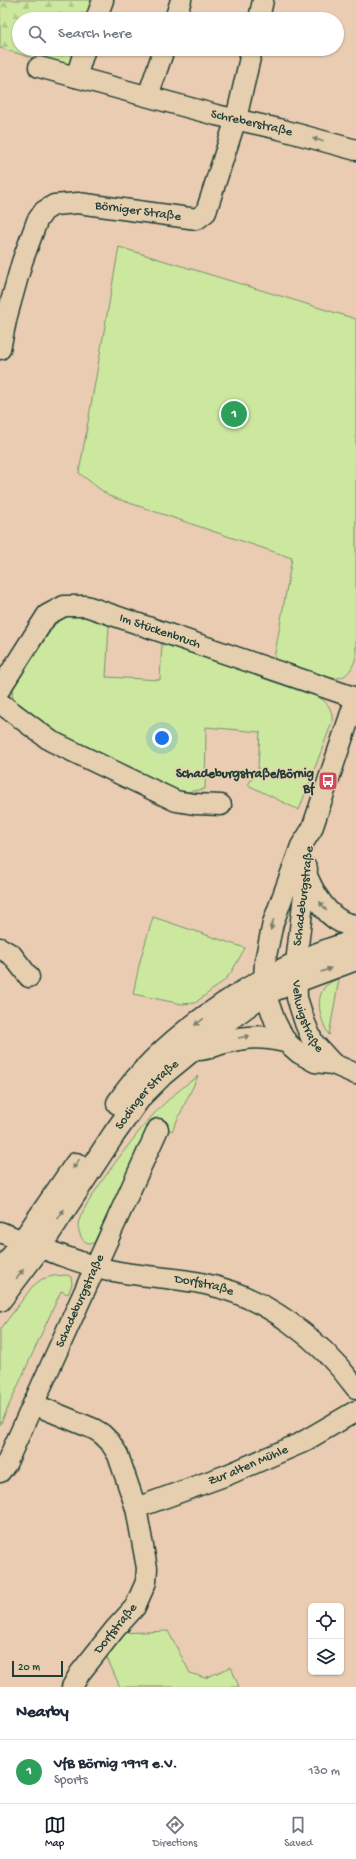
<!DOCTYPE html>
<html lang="en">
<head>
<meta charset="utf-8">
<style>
	body { margin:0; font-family:"Gochi Hand",sans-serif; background:#f6f6f7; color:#1f2937 }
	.controls { position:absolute; right:12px; bottom:12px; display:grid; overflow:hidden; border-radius:6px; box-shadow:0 1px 3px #0004 }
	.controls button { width:36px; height:36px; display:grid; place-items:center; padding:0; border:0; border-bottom:1px solid #e0e1e3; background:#fff; color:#1f2937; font:20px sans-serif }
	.scale { position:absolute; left:12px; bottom:10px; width:51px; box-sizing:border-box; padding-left:4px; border:2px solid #1f3d34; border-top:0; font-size:11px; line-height:14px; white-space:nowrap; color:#1f3d34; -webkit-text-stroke:3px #e5cfaf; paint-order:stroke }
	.you { position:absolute; left:162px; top:738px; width:14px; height:14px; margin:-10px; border:3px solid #fff; border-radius:50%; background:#1a73e8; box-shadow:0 0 0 6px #1a73e833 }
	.badge { display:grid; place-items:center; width:26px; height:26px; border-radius:50%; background:#111827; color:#fff; font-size:13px; font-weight:700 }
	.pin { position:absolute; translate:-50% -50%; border:2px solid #fff; box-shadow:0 1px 4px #0006 }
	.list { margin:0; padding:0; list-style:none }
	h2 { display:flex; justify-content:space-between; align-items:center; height:52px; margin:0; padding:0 16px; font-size:17px }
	h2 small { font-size:13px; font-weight:400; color:#747a83 }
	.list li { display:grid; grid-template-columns:26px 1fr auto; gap:12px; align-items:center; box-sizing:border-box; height:64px; padding:0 16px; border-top:1px solid #e0e1e3 }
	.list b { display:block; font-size:15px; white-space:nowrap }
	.list p { margin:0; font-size:13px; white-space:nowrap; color:#747a83 }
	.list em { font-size:13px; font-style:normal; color:#747a83 }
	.icon { flex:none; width:22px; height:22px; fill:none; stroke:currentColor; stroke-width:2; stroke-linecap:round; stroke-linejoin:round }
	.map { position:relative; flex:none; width:356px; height:1687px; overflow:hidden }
	.search { position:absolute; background:#fff; box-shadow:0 1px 3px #0004; left:12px; right:12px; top:12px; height:44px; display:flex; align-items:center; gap:10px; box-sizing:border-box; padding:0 14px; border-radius:22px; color:#747a83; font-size:15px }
	.sheet { height:116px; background:#fff }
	nav { display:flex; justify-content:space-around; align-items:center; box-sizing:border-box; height:56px; border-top:1px solid #e0e1e3; background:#fff; font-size:11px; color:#747a83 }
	nav a { display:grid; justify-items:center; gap:2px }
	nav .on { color:#111827 }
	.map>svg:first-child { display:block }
	.green { fill:#cce89f; stroke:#76926a }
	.forest { fill:url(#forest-firs); stroke:#76926a }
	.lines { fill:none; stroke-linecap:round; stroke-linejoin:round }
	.minor-casing { stroke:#1f3d34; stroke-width:23 }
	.secondary-casing { stroke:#1f3d34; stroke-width:25 }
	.minor { stroke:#e5cfaf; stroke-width:20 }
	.secondary { stroke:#e5cfaf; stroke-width:22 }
	.oneway { fill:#787f6b }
	.labels { text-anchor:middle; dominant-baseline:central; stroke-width:3.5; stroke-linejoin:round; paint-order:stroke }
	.street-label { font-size:13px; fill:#1f3d34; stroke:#e5cfaf }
	.poi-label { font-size:13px; font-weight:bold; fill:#1f3d34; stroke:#e5cfaf; text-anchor:end }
</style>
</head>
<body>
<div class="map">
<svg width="356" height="1687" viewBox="0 0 356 1687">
	<defs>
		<pattern id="forest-firs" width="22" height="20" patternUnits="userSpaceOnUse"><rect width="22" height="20" fill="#cce89f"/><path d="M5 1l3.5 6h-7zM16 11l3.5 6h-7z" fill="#afc88a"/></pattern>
	</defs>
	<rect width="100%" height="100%" fill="#eaccb2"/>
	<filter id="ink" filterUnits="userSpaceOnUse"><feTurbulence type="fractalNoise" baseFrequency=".025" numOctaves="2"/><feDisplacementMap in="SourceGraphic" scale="8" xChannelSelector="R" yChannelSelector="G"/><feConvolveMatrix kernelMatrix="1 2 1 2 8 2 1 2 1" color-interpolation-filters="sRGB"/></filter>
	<g filter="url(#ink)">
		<!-- green -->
		<path class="green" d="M119,247L356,319V657C352,670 346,680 331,678L274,659L292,558L109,496L79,473Z
			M67,615H79L109,625L106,677L160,680L162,643L319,697C329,704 333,711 332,722L299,810L248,785L258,769L260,732L206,727L205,789L180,793L65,741L14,702L12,694L14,686L55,624Z
			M153,917L245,948L232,971L225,980L195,1003L182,1004L133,994L140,961Z
			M339,979L329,1035C318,1016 311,986 339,979Z
			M198,1076L172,1131L151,1122L94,1243C88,1244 84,1242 81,1237C80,1234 78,1229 78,1225C79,1207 139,1130 154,1114C167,1100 182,1087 198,1076Z
			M67,1275L71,1277L72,1284L68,1294L61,1291L0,1425V1330L32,1287L42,1279L53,1276Z
			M168,1631L190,1673L205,1678L231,1667L239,1687H120L104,1651L120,1633Z"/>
		<!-- forest -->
		<path class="forest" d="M0,0H96L89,19H19V49H78L71,70L0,48Z"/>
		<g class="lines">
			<defs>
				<g id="minor">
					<path d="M96,19L103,0"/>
					<path d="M175,19L181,0"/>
					<path d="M259,19L263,0"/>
					<path id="s1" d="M39,67L216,115L279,129L356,150"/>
					<path d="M76,77L85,49"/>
					<path d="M148,96L164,49"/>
					<path id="s2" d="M0,349L7,316L22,262L37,221L44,211L54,205L78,203L197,219L206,212L236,119L252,49"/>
					<path id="s3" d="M0,689L47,615L64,606H86L356,698"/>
					<path d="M356,698L312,829L301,846L273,923L265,961L264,980L265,993L275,1021L285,1041L299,1053L315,1062L333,1064L356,1074"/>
					<path d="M0,703L51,741L176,801L194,804L221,805"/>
					<path id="s4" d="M307,869L296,963L297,998L305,1023L313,1042L333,1064"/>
					<path d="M0,948L12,955L29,977"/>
					<path id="s5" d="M0,1232C34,1245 74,1262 109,1270C140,1277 173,1277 205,1284C265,1296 321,1340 356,1388"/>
					<path d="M33,1404L94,1429L102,1434L110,1442L118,1455L136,1508L147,1568L146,1582L135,1607L115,1629L80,1673L72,1687"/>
					<path id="s6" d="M0,1472L6,1464L158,1129"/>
					<path id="s7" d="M136,1508L227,1475L301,1443L356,1411"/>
				</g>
				<g id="secondary">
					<path d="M306,876C315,897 330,924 356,926"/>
					<path d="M198,1049C209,1049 215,1044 225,1042C248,1036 262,1036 285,1041"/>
					<path d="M118,1103C166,1031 274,964 356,941"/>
					<path d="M0,1274L76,1164"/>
					<path id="s8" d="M0,1300L40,1247L114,1134L141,1096L163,1074L232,1017L265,993L356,959"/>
				</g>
			</defs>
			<!-- minor casing -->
			<use href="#minor" class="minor-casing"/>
			<!-- secondary casing -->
			<use href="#secondary" class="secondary-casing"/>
			<!-- minor -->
			<use href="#minor" class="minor"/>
			<!-- secondary -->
			<use href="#secondary" class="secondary"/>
		</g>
		<!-- one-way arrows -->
		<defs><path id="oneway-solid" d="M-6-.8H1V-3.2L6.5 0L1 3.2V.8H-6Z"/></defs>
		<g class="oneway">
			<use href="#oneway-solid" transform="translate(318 140) rotate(-165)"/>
			<use href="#oneway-solid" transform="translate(323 906) rotate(-129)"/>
			<use href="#oneway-solid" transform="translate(272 925) rotate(106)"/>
			<use href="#oneway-solid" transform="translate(326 970) rotate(-21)"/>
			<use href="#oneway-solid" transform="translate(199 1022) rotate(144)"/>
			<use href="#oneway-solid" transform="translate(244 1037) rotate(-10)"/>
			<use href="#oneway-solid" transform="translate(76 1164) rotate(125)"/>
			<use href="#oneway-solid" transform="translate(61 1214) rotate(-57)"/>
			<use href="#oneway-solid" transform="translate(20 1274) rotate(-54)"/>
		</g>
	</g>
	<!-- icons -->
	<defs>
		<symbol id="bus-square" viewBox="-11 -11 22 22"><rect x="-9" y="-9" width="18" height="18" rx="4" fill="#d1495b" stroke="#e5cfaf"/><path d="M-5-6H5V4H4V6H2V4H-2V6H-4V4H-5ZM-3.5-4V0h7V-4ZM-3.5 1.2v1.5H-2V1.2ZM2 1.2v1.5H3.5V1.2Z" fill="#fff"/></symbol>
	</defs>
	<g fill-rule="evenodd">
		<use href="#bus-square" x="317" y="770" width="22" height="22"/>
	</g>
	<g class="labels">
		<!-- street labels -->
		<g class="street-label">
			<text stroke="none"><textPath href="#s1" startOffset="220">Schreberstraße</textPath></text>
			<text stroke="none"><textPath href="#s2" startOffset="242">Börniger Straße</textPath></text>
			<text stroke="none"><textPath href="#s3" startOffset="207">Im Stückenbruch</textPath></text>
			<text transform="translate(304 896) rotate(-83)">Schadeburgstraße</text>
			<text stroke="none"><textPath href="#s4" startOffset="150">Vellwigstraße</textPath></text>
			<text stroke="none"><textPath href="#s8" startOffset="253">Sodinger Straße</textPath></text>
			<text stroke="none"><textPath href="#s5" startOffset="212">Dorfstraße</textPath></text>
			<text stroke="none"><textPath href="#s6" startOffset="189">Schadeburgstraße</textPath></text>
			<text stroke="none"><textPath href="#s7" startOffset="120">Zur alten Mühle</textPath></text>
			<text transform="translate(116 1629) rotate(-51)">Dorfstraße</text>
		</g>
		<!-- poi labels -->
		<g class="poi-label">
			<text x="314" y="774">Schadeburgstraße/Börnig<tspan x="314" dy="15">Bf</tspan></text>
		</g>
	</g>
</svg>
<div class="controls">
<button><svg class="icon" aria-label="locate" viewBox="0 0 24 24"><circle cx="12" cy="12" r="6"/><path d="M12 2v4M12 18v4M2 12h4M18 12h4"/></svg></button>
<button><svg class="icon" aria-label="layers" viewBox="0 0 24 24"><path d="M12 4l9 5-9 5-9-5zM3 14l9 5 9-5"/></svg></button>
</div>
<div class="scale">20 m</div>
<div class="you"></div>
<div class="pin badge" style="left:234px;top:414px;background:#2e9e5b">1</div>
<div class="search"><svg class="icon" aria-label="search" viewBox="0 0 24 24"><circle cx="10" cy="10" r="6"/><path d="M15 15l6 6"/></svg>Search here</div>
</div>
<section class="sheet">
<h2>Nearby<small></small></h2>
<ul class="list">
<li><span class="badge" style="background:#2e9e5b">1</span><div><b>VfB Börnig 1919 e.V.</b><p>Sports</p></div><em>130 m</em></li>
</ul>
</section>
<nav>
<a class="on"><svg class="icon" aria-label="map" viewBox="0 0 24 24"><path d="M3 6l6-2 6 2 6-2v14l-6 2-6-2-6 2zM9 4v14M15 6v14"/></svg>Map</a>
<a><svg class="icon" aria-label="directions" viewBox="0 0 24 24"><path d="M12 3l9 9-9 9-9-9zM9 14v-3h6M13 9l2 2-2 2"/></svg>Directions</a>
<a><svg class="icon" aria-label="saved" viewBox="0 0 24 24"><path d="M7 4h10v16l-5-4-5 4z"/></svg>Saved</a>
</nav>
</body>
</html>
